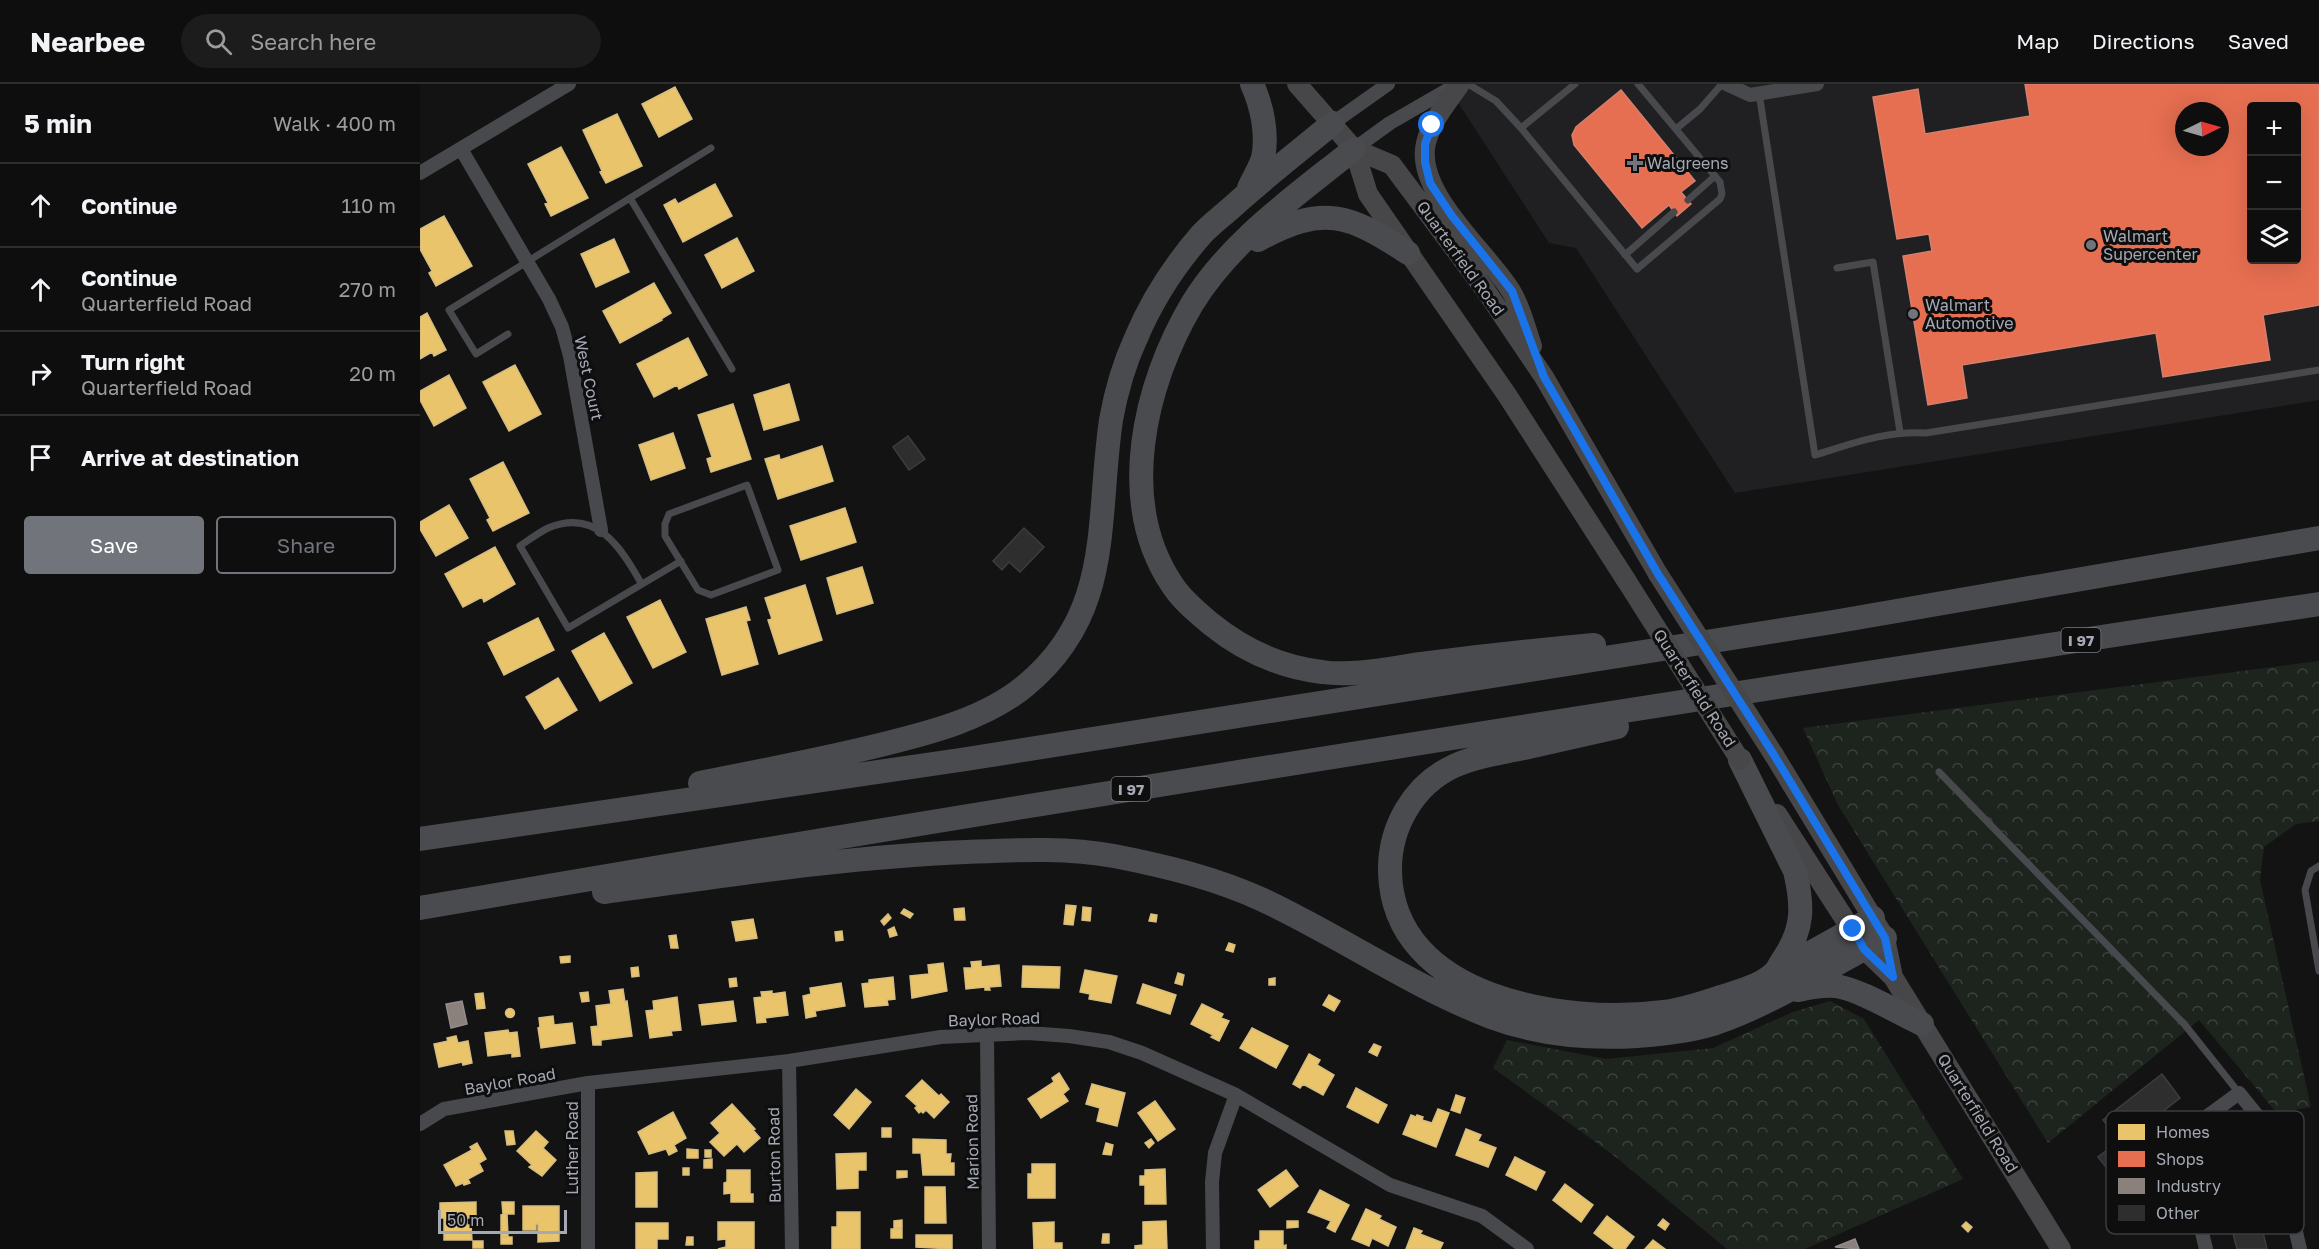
<!DOCTYPE html>
<html lang="en">
<head>
<meta charset="utf-8">
<style>
	body { margin:0; font-family:"Golos Text",sans-serif; background:#1c1c1d; color:#f1f3f6 }
	.controls { position:absolute; right:18px; top:18px; display:grid; overflow:hidden; border-radius:6px; box-shadow:0 6px 24px #0002 }
	.controls button { width:54px; height:54px; display:grid; place-items:center; padding:0; border:0; border-bottom:2px solid #2e2e2f; background:#0e0e0f; color:#f1f3f6; font:30px sans-serif }
	.compass { position:absolute; left:1755px; top:18px; width:54px; height:54px; border-radius:50%; background:#0e0e0f; box-shadow:0 6px 24px #0002; rotate:85deg }
	.scale { position:absolute; left:18px; bottom:15px; width:129px; box-sizing:border-box; padding-left:6px; border:3px solid #a5a9b4; border-top:0; font-size:16px; line-height:21px; white-space:nowrap; color:#a5a9b4; -webkit-text-stroke:4px #0e0e0f; paint-order:stroke }
	.stop { position:absolute; width:18px; height:18px; margin:-14px; border:4px solid #1a73e8; border-radius:50%; background:#fff }
	.stop.end { background:#1a73e8; border-color:#fff; box-shadow:0 2px 6px #0008 }
	.list { margin:0; padding:0; list-style:none }
	h2 { display:flex; justify-content:space-between; align-items:center; height:78px; margin:0; padding:0 24px; font-size:26px }
	h2 small { font-size:20px; font-weight:400; color:#9b9c9e }
	.list li { display:grid; grid-template-columns:39px 1fr auto; gap:18px; align-items:center; box-sizing:border-box; height:84px; padding:0 24px; border-top:2px solid #2e2e2f }
	.list b { display:block; font-size:22px; white-space:nowrap }
	.list p { margin:0; font-size:20px; white-space:nowrap; color:#9b9c9e }
	.list em { font-size:20px; font-style:normal; color:#9b9c9e }
	.actions { display:flex; gap:12px; padding:18px 24px }
	.actions a { flex:1; padding:14px 0; border:2px solid #72747c; border-radius:6px; text-align:center; font-size:21px; color:#72747c }
	.actions .main { background:#72747c; color:#fff }
	.icon { flex:none; width:33px; height:33px; fill:none; stroke:currentColor; stroke-width:2; stroke-linecap:round; stroke-linejoin:round }
	.map { position:relative; flex:none; width:1899px; height:1165px; overflow:hidden }
	header { display:flex; align-items:center; gap:36px; box-sizing:border-box; height:84px; padding:0 30px; background:#0e0e0f; border-bottom:2px solid #2e2e2f }
	header strong { font-size:28px }
	nav { display:flex; gap:33px; margin-inline-start:auto; font-size:21px }
	.search { width:420px; height:54px; background:#1c1c1d; display:flex; align-items:center; gap:15px; box-sizing:border-box; padding:0 21px; border-radius:33px; color:#9b9c9e; font-size:22px }
	main { display:flex }
	aside { flex:1; background:#0e0e0f }
	.map>svg:first-child { display:block }
	.built { fill:#202022; fill-rule:evenodd }
	.forest { fill:url(#forest-crowns) }
	.homes { fill:#e9c46a; stroke:#d5bc80; stroke-width:1.5 }
	.shops { fill:#e76f51; stroke:#d3806f; stroke-width:1.5; fill-rule:evenodd }
	.industry { fill:#8a817c; stroke:#928d8d; stroke-width:1.5 }
	.building { fill:#2e2e2f; stroke:#3c3d40; stroke-width:1.5 }
	.lines { fill:none; stroke-linecap:round; stroke-linejoin:round }
	.lane { stroke:#48494c; stroke-width:7 }
	.street { stroke:#48494c; stroke-width:14 }
	.secondary { stroke:#47474a; stroke-width:20 }
	.highway { stroke:#4a4b4e; stroke-width:24 }
	.secondary-bridge { stroke:#47474a; stroke-width:20 }
	.route { stroke:#1a73e8; stroke-width:8 }
	.poi-dot { fill:#72747c; stroke:#0e0e0f; stroke-width:2 }
	.labels { text-anchor:middle; dominant-baseline:central; stroke-width:6; stroke-linejoin:round; paint-order:stroke }
	.shield { fill:#0e0e0f; stroke:#787a82; stroke-width:1.5 }
	.shield-label { font-size:15px; font-weight:bold; fill:#a5a9b4 }
	.poi-label { font-size:16px; fill:#a5a9b4; stroke:#0e0e0f; text-anchor:start }
	.street-label { font-size:16px; fill:#a5a9b4; stroke:#0e0e0f }
	.key { fill:#0e0e0f; stroke:#3b3c41; stroke-width:1.5 }
	.key-label { font-size:16px; fill:#a5a9b4 }
</style>
</head>
<body>
<header>
<strong>Nearbee</strong>
<div class="search"><svg class="icon" aria-label="search" viewBox="0 0 24 24"><circle cx="10" cy="10" r="6"/><path d="M15 15l6 6"/></svg>Search here</div>
<nav><a>Map</a><a>Directions</a><a>Saved</a></nav>
</header>
<main>
<aside>
<h2>5 min<small>Walk · 400 m</small></h2>
<ul class="list">
<li><svg class="icon" aria-label="ahead" viewBox="0 0 24 24"><path d="M12 20V5M6 11l6-6 6 6"/></svg><div><b>Continue</b></div><em>110 m</em></li>
<li><svg class="icon" aria-label="ahead" viewBox="0 0 24 24"><path d="M12 20V5M6 11l6-6 6 6"/></svg><div><b>Continue</b><p>Quarterfield Road</p></div><em>270 m</em></li>
<li><svg class="icon" aria-label="right" viewBox="0 0 24 24"><path d="M7 20v-9h11M14 6l5 5-5 5"/></svg><div><b>Turn right</b><p>Quarterfield Road</p></div><em>20 m</em></li>
<li><svg class="icon" aria-label="arrive" viewBox="0 0 24 24"><path d="M6 21V4h12l-3 4 3 4H6"/></svg><div><b>Arrive at destination</b></div></li>
</ul>
<div class="actions"><a class="main">Save</a><a>Share</a></div>
</aside>
<div class="map">
<svg width="1899" height="1165" viewBox="0 0 1899 1165">
	<defs>
		<pattern id="forest-crowns" width="20" height="18" patternUnits="userSpaceOnUse" patternTransform="scale(1.5)"><rect width="20" height="18" fill="#1d241e"/><path d="M2 6a3 3 0 1 1 6 0M12 15a3 3 0 1 1 6 0" fill="none" stroke="#3b413c"/></pattern>
	</defs>
	<rect width="100%" height="100%" fill="#131314"/>
	<!-- built -->
	<path class="built" d="M1026,0H1899V316L1315,409L1156,164L1129,159ZM1832,22H1876V176H1832ZM1764,27H1800V63H1764Z"/>
	<!-- forest -->
	<path class="forest" d="M1899,577V737L1876,740L1844,763L1840,796L1891,1023L1857,1029L1779,936L1628,1059L1418,721L1383,644Z
		M1410,917L1444,935L1543,1095L1385,1165H1307L1192,1070L1073,984L1087,956L1186,975L1293,964L1373,928Z"/>
	<!-- homes -->
	<path class="homes" d="M255,3L272,35L239,53L222,20Z
		M197,30L222,82L186,99L180,88L182,87L163,46Z
		M141,63L168,114L131,132L125,120L128,119L108,80Z
		M295,100L312,132L263,158L244,121L255,115L258,120Z
		M24,132L52,182L16,202L9,189L12,187L0,165V145Z
		M317,154L334,187L302,204L285,171Z
		M194,155L209,188L176,203L161,170Z
		M234,199L251,229L241,235L242,236L200,259L183,227Z
		M7,229L26,266L14,272L12,268L0,275V233Z
		M268,254L287,291L259,305L257,301L234,313L217,280Z
		M95,281L121,330L89,347L63,298Z
		M29,291L46,324L14,342L0,316V307Z
		M369,300L379,336L344,346L334,311Z
		M313,320L331,375L291,388L287,375L292,373L278,331Z
		M253,349L265,384L231,396L219,361Z
		M402,362L413,397L358,415L345,375L359,371L360,376Z
		M83,378L109,429L73,447L67,436L70,434L50,395Z
		M29,421L48,454L16,472L0,445V438Z
		M425,424L436,458L381,476L370,442Z
		M75,463L95,500L64,518L62,513L43,523L25,490Z
		M442,483L453,519L417,530L407,494Z
		M385,501L402,556L359,570L348,536L352,535L345,514Z
		M240,516L266,568L233,584L207,533Z
		M326,523L330,536L326,537L338,580L302,591L286,535Z
		M118,534L134,566L84,591L68,559Z
		M184,549L212,599L180,617L152,567Z
		M138,594L157,626L125,645L106,613Z
		M646,821L656,822L653,841L644,840Z
		M663,823L671,824L670,837L662,836Z
		M544,824L545,836H535L534,825Z
		M484,825L493,830L490,834L481,829Z
		M468,830L471,834L464,841L461,837Z
		M731,830L737,831L736,838L729,837Z
		M333,835L337,854L316,857L312,838Z
		M474,843L477,851L470,853L468,846Z
		M422,847L423,856L416,857L415,848Z
		M256,851L258,864H251L249,852Z
		M809,859L815,861L813,868L806,866Z
		M150,872V878L141,879L140,873Z
		M561,877V883L579,881L581,902L569,903L570,906H565V903L546,905L544,884H552L551,878Z
		M523,879L527,907L492,914L490,892L509,890L508,881Z
		M603,882L640,883L639,904L602,903Z
		M218,883L219,892L212,893L211,884Z
		M665,886L697,892L691,919L669,915L670,910L660,908Z
		M758,889L764,891L762,901L755,899Z
		M473,893L475,915L467,916L468,921L445,923L442,900L449,899V896Z
		M316,894L317,902L310,903L309,895Z
		M855,894V901H849V895Z
		M421,899L425,922L395,927L396,932L386,934L383,912L391,910L390,904Z
		M723,900L756,911L750,930L717,919Z
		M203,905L205,918L207,917L212,952L181,956V961H173L171,943L178,942L176,922L191,920L189,907Z
		M352,907V910L365,908L368,931L345,934L346,938L337,939L334,914L342,913L341,908Z
		M168,908L169,917L162,918L160,909Z
		M63,909L65,924L57,925L55,910Z
		M909,911L920,917L914,927L903,921Z
		M257,913L261,946L251,947L252,951L230,954L226,927L234,926L233,917Z
		M313,917L316,937L282,941L279,921Z
		M782,920L803,930L801,934L809,937L799,957L791,953L793,951L771,940Z
		M85.5 929a4.5 4.5 0 1 1 9 0a4.5 4.5 0 1 1-9 0Z
		M133,932L134,941L152,939L155,959L121,964L118,944L120,943L119,934Z
		M832,944L868,962L856,984L820,964Z
		M88,946L89,949L97,948L100,972L92,973V969L68,972L65,949Z
		M36,952L38,959L48,957L52,979L43,981L42,978L19,983L14,960L28,957L27,954Z
		M954,960L961,963L957,972L949,968Z
		M889,970L900,976L897,981L914,991L903,1011L883,1000L880,1004L873,1000Z
		M639,989L649,1005L643,1010L648,1017L621,1034L608,1015L634,998L632,994Z
		M502,996L519,1012L521,1010L529,1018L514,1034L506,1026L503,1029L501,1027L499,1029L495,1024L497,1022L486,1012Z
		M672,1000L705,1009L697,1042L677,1037L680,1024L666,1020Z
		M936,1004L967,1021L958,1039L927,1023Z
		M436,1005L451,1018L429,1045L414,1031Z
		M1036,1011L1045,1014L1040,1029L1031,1026Z
		M735,1017L755,1045L738,1057L718,1029Z
		M312,1020L335,1045L333,1046L340,1054L324,1068L317,1060L304,1072L290,1058L300,1049L291,1039Z
		M1018,1025L1029,1029L1016,1063L983,1050L991,1031L996,1033L997,1031L1003,1033L1002,1036L1012,1039Z
		M253,1028L266,1054L254,1061L257,1067L249,1071L246,1065L229,1070L218,1048Z
		M462,1044H471V1053H462Z
		M1046,1045L1061,1051L1058,1057L1076,1064L1068,1083L1036,1071Z
		M85,1047H93L95,1060L87,1061Z
		M116,1047L128,1058L123,1064L136,1076L122,1092L109,1083L112,1081L97,1067Z
		M493,1055L526,1056V1070H531L530,1079H534V1091H503L501,1069H493Z
		M731,1055L734,1059L729,1064L725,1059Z
		M57,1059L66,1075L59,1079L63,1087L48,1095L50,1099L44,1101L43,1099L36,1102L24,1081L52,1066L50,1063Z
		M686,1059L693,1061L691,1071L683,1070Z
		M267,1065L278,1066V1074H267Z
		M285,1066H291V1073H285Z
		M446,1069V1086H438V1104L417,1105L416,1070Z
		M1095,1073L1125,1088L1116,1106L1086,1091Z
		M292,1075V1084H284V1076Z
		M612,1080H635V1114H608V1090H612Z
		M263,1084H269V1091H263Z
		M745,1085L746,1120H725V1101H720V1092H725V1086Z
		M307,1086H330V1110H333V1118H311V1109L304,1110V1099L307,1098Z
		M866,1086L878,1102L850,1123L838,1106Z
		M477,1087H487V1093L477,1094Z
		M237,1088V1123H216V1089Z
		M1145,1100L1173,1121L1161,1138L1133,1116Z
		M505,1103H525L526,1139H505Z
		M900,1106L929,1121L915,1148L907,1144L911,1137L888,1128Z
		M56,1118V1134H47V1141H51L52,1156H24V1134H20V1119Z
		M82,1118H94V1130H83Z
		M103,1122H139V1157L118,1158V1140H116V1146H103Z
		M946,1125L961,1132L959,1135L976,1143L968,1162L952,1154L949,1162L932,1155Z
		M417,1128H440V1165H412V1143H417Z
		M87,1130L88,1152L81,1153V1131Z
		M1187,1132L1214,1153L1205,1165H1195L1174,1149Z
		M1243,1135L1249,1140L1245,1146L1238,1141Z
		M482,1136V1144H474V1137Z
		M746,1137L747,1165H715V1162L723,1161V1138Z
		M867,1137H878V1143L867,1144Z
		M298,1138H334V1165H298L306,1163V1155L298,1156Z
		M634,1138V1159H642V1165H614L613,1139Z
		M1546,1138L1552,1143L1548,1148L1542,1142Z
		M216,1139H248V1155H237V1165H216Z
		M994,1144L1002,1147L1000,1150L1023,1159L1020,1165H986Z
		M471,1145H482V1154H471Z
		M840,1147H863V1162L866,1161V1165H835V1157H840Z
		M683,1150H689V1159H682Z
		M496,1151H532V1165L496,1163Z
		M81,1153H92V1160H81Z
		M267,1153H273V1161H266Z
		M1233,1156L1245,1165H1225Z
		M53,1157H63V1164H53Z"/>
	<!-- shops -->
	<path class="shops" d="M1605,0H1899V221L1843,231L1850,276L1743,293L1736,249L1542,281L1547,314L1508,321L1483,172L1512,167L1509,150L1477,155L1453,13L1498,5L1505,50L1610,32ZM1832,22H1876V176H1832ZM1764,27H1800V63H1764Z
		M1201,6L1275,97L1261,108L1271,120L1257,132L1249,121L1222,144L1154,61L1152,51L1156,43Z"/>
	<!-- industry -->
	<path class="industry" d="M42,917L47,940L31,944L26,920Z
		M1435,1155L1439,1165L1415,1163Z"/>
	<!-- building -->
	<path class="building" d="M488,352L505,375L489,386L473,363Z
		M604,444L624,463L600,488L589,478L582,486L573,477Z
		M1742,990L1760,1014L1703,1058L1748,1115L1725,1133L1678,1073L1699,1057L1683,1036Z
		M1816,1051L1834,1124L1837,1123L1847,1165H1817L1808,1130H1806L1787,1058Z"/>
	<g class="lines">
		<!-- lane -->
		<path class="lane" d="M1048,0L1076,17L1101,44
			M1155,0L1101,44L1217,185L1300,115L1302,110L1300,98L1218,0
			M1339,9L1395,371C1434,359 1464,347 1506,349L1899,286
			M1256,45L1280,25L1302,0
			M210,114L312,285
			M1268,116L1295,92
			M1205,171L1254,128
			M1417,184L1453,178L1480,348
			M88,250L56,270L29,226L291,64
			M327,401L358,486L291,511L278,506L245,452V440L249,430Z
			M221,499C201,463 176,424 128,444C118,449 109,456 100,462L148,544L261,477
			M1519,688L1765,941L1819,1009
			M1899,782L1891,787L1885,806L1899,887"/>
		<!-- street -->
		<path class="street" d="M1306,0L1330,11L1397,0
			M913,39L968,0
			M41,65L129,215L142,243L150,272L181,446
			M934,65L970,39L1036,1
			M0,89L149,0
			M567,951L569,1165
			M369,977L372,1165
			M0,1040L24,1025L168,999L369,977L521,953L608,949L649,952L689,958L722,969L816,1011L970,1101L1062,1132L1107,1165
			M168,1165V999
			M793,1165L792,1098L795,1069L816,1011
			M1786,1165C1777,1128 1771,1100 1751,1068L1755,1056L1819,1009L1844,1040L1859,1075L1880,1165"/>
		<!-- secondary -->
		<path class="secondary" d="M877,0L934,65L948,110L1087,311L1206,496
			M1040,0C1028,18 1011,37 1006,59C994,108 1067,168 1091,207C1101,223 1106,245 1112,262
			M934,65L972,81L1066,207L1124,293L1238,490
			M1354,671L1465,854L1473,893
			M1357,730L1444,865L1473,893L1641,1165"/>
		<!-- highway -->
		<path class="highway" d="M934,65C877,111 811,156 772,220C724,301 696,419 753,502C763,517 778,529 791,540C823,566 861,583 902,588C936,593 975,583 1009,579C1064,572 1119,566 1174,561
			M829,104C833,95 840,84 843,74C848,50 842,22 832,0
			M838,156C903,120 929,130 988,169
			M1197,643C1166,650 1135,657 1104,664C1081,669 1055,672 1034,682C993,701 969,744 970,788C973,915 1146,941 1244,928C1263,926 1283,919 1301,913C1318,907 1341,902 1354,889C1358,885 1361,878 1364,874C1384,844 1383,821 1375,787L1320,676
			M280,699C340,687 400,676 460,661C509,649 565,635 605,602C694,529 676,438 691,336C696,308 704,280 716,254C732,216 754,182 781,151C790,141 801,133 811,124C844,94 879,67 913,39
			M0,755L540,676L1413,538L1899,454
			M184,808C304,792 424,773 546,768C595,766 646,763 694,772C745,782 795,794 843,816C920,852 991,902 1071,933C1117,950 1168,955 1217,952C1243,950 1271,947 1296,939C1356,918 1409,882 1465,854
			M0,824C632,715 1265,616 1899,520
			M1358,887L1453,834
			M1378,906C1391,903 1403,901 1416,902C1441,906 1478,929 1502,940"/>
		<!-- secondary-bridge -->
		<path class="secondary-bridge" d="M1238,490L1354,671
			M1206,496L1320,676"/>
	</g>
	<g class="lines">
		<!-- route -->
		<path class="route" d="M1012,41L1005,60V78L1010,99L1032,132L1092,207L1124,293L1238,490L1354,671L1465,854L1473,893L1444,865L1433,845"/>
	</g>
	<!-- markers -->
	<g class="poi-dot">
		<path d="M1212 70h6v6h6v6h-6v6h-6v-6h-6v-6h6z"/>
		<circle cx="1671" cy="161" r="6"/>
		<circle cx="1493" cy="230" r="6"/>
	</g>
	<g class="labels">
		<!-- shield labels -->
		<g class="shield">
			<rect x="1641.5" y="544" width="39" height="24" rx="4.5"/>
			<rect x="691.5" y="693" width="39" height="24" rx="4.5"/>
		</g>
		<g class="shield-label">
			<text x="1661" y="556">I 97</text>
			<text x="711" y="705">I 97</text>
		</g>
		<!-- poi labels -->
		<g class="poi-label">
			<text x="1227" y="79">Walgreens</text>
			<text x="1683" y="152">Walmart<tspan x="1683" dy="18">Supercenter</tspan></text>
			<text x="1505" y="221">Walmart<tspan x="1505" dy="18">Automotive</tspan></text>
		</g>
		<!-- street labels -->
		<g class="street-label">
			<text transform="translate(1041 174) rotate(54)">Quarterfield Road</text>
			<text transform="translate(169 294) rotate(78)">West Court</text>
			<text transform="translate(1275 604) rotate(57)">Quarterfield Road</text>
			<text transform="translate(574 935) rotate(-2)">Baylor Road</text>
			<text transform="translate(90 997) rotate(-10)">Baylor Road</text>
			<text transform="translate(1558 1029) rotate(58)">Quarterfield Road</text>
			<text transform="translate(552 1058) rotate(-91)">Marion Road</text>
			<text transform="translate(152 1064) rotate(-90)">Luther Road</text>
			<text transform="translate(354 1071) rotate(-91)">Burton Road</text>
		</g>
	</g>
	<!-- legend -->
	<rect x="1686" y="1027" width="198" height="123" rx="9" class="key"/>
	<rect x="1698" y="1040" width="27" height="16" fill="#e9c46a"/>
	<rect x="1698" y="1067" width="27" height="16" fill="#e76f51"/>
	<rect x="1698" y="1094" width="27" height="16" fill="#8a817c"/>
	<rect x="1698" y="1121" width="27" height="16" fill="#2e2e2f"/>
	<g class="key-label">
		<text x="1736" y="1054">Homes</text>
		<text x="1736" y="1081">Shops</text>
		<text x="1736" y="1108">Industry</text>
		<text x="1736" y="1135">Other</text>
	</g>
</svg>
<div class="controls">
<button>+</button>
<button>−</button>
<button><svg class="icon" aria-label="layers" viewBox="0 0 24 24"><path d="M12 4l9 5-9 5-9-5zM3 14l9 5 9-5"/></svg></button>
</div>
<svg class="compass" viewBox="-18 -18 36 36"><path d="M0-13l5 13h-10z" fill="#e53935"/><path d="M0 13l5-13h-10z" fill="#9b9c9e"/></svg>
<div class="scale">50 m</div>
<div class="stop" style="left:1012px;top:41px"></div>
<div class="stop end" style="left:1433px;top:845px"></div>
</div>
</main>
</body>
</html>
